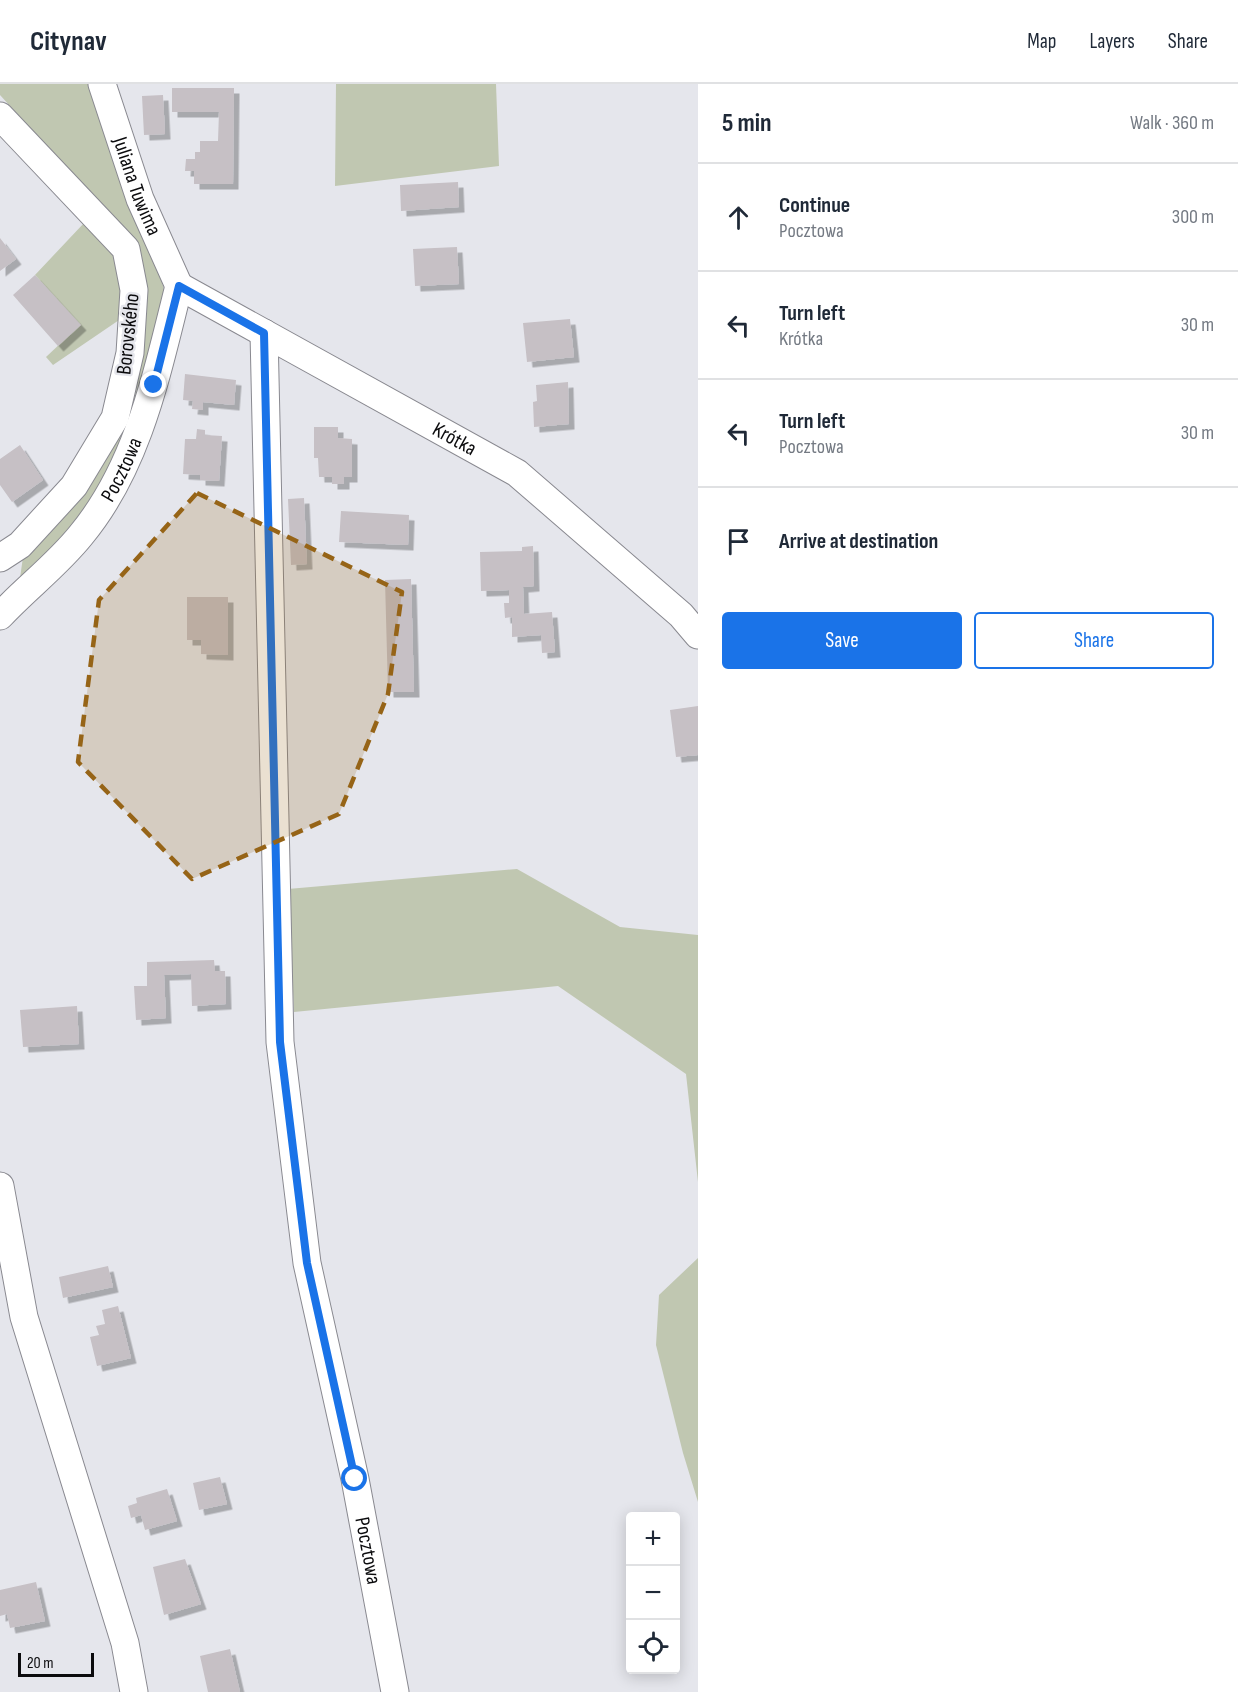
<!DOCTYPE html>
<html lang="en">
<head>
<meta charset="utf-8">
<style>
	body { margin:0; font-family:"Sofia Sans Condensed",sans-serif; background:#f2f2f3; color:#1f2937 }
	.controls { position:absolute; right:18px; bottom:18px; display:grid; overflow:hidden; border-radius:6px; box-shadow:0 3px 15px #0003 }
	.controls button { width:54px; height:54px; display:grid; place-items:center; padding:0; border:0; border-bottom:2px solid #e0e1e3; background:#fff; color:#1f2937; font:30px sans-serif }
	.scale { position:absolute; left:18px; bottom:15px; width:76px; box-sizing:border-box; padding-left:6px; border:3px solid #0b0b0d; border-top:0; font-size:16px; line-height:21px; white-space:nowrap; color:#0b0b0d; -webkit-text-stroke:4px #e5e6ec; paint-order:stroke }
	.stop { position:absolute; width:18px; height:18px; margin:-14px; border:4px solid #1a73e8; border-radius:50%; background:#fff }
	.stop.end { background:#1a73e8; border-color:#fff; box-shadow:0 2px 6px #0008 }
	.list { margin:0; padding:0; list-style:none }
	h2 { display:flex; justify-content:space-between; align-items:center; height:78px; margin:0; padding:0 24px; font-size:26px }
	h2 small { font-size:20px; font-weight:400; color:#747a83 }
	.list li { display:grid; grid-template-columns:39px 1fr auto; gap:18px; align-items:center; box-sizing:border-box; height:108px; padding:0 24px; border-top:2px solid #e0e1e3 }
	.list b { display:block; font-size:22px; white-space:nowrap }
	.list p { margin:0; font-size:20px; white-space:nowrap; color:#747a83 }
	.list em { font-size:20px; font-style:normal; color:#747a83 }
	.actions { display:flex; gap:12px; padding:18px 24px }
	.actions a { flex:1; padding:14px 0; border:2px solid #1a73e8; border-radius:6px; text-align:center; font-size:21px; color:#1a73e8 }
	.actions .main { background:#1a73e8; color:#fff }
	.icon { flex:none; width:33px; height:33px; fill:none; stroke:currentColor; stroke-width:2; stroke-linecap:round; stroke-linejoin:round }
	.map { position:relative; flex:none; width:698px; height:1608px; overflow:hidden }
	header { display:flex; align-items:center; gap:36px; box-sizing:border-box; height:84px; padding:0 30px; background:#fff; border-bottom:2px solid #e0e1e3 }
	header strong { font-size:28px }
	nav { display:flex; gap:33px; margin-inline-start:auto; font-size:21px }
	main { display:flex }
	aside { flex:1; background:#fff }
	.map>svg:first-child { display:block }
	.green { fill:#c0c7b1 }
	.building { fill:#c6c0c5; filter:url(#shadow) }
	.lines { fill:none; stroke-linecap:round; stroke-linejoin:round }
	.minor-casing { stroke:#898990; stroke-width:29 }
	.minor { stroke:#fff; stroke-width:27 }
	.route { stroke:#1a73e8; stroke-width:8 }
	.marked { fill:#966417; fill-opacity:0.2; stroke:#966417; stroke-width:4.5; stroke-dasharray:12 8; stroke-linejoin:round }
	.labels { text-anchor:middle; dominant-baseline:central; stroke-width:5; stroke-linejoin:round; paint-order:stroke }
	.street-label { font-size:21px; fill:#0b0b0d; stroke:#e5e6ec }
</style>
</head>
<body>
<header>
<strong>Citynav</strong>
<nav><a>Map</a><a>Layers</a><a>Share</a></nav>
</header>
<main>
<div class="map">
<svg width="698" height="1608" viewBox="0 0 698 1608">
	<defs>
		<filter id="shadow"><feDropShadow dx="5.5" dy="5.5" stdDeviation="0" flood-color="#0004"/></filter>
	</defs>
	<rect width="100%" height="100%" fill="#e5e6ec"/>
	<!-- green -->
	<path class="green" d="M0,0H93L155,171L166,213L125,365L77,441L20,494L23,473L68,425L143,252L145,189L131,155L0,11Z
		M336,0H496L499,82L335,102Z
		M84,139L128,186L125,232L53,281L46,273L80,241L35,191Z
		M517,785L620,843L698,851V1098L686,990L558,902L294,928L288,805Z
		M698,1174V1418L683,1369L656,1261L659,1211Z"/>
	<!-- building -->
	<path class="building" d="M172,4H234L233,100H194V87H185L186,75H195V68H200V57H218L219,28H172Z
		M163,11L165,50L144,51L142,12Z
		M458,98L459,123L401,127L400,101Z
		M0,154L16,175L0,187Z
		M457,163L459,200L415,202L413,165Z
		M35,191L81,241L58,262L13,211Z
		M570,235L574,273L527,278L523,239Z
		M185,290L236,296L234,321L203,318V326L192,325L193,317L183,316Z
		M568,298L569,340L534,343L533,318L537,317L536,301Z
		M314,343H338V354L352,355V393H344V400H332V393H319L318,374H314Z
		M197,345L205,346V351L222,352L219,397L200,396V391L183,390L185,355H196Z
		M20,361L43,396L12,418L0,401V375Z
		M304,414L307,480L291,481L288,415Z
		M341,427L409,431L408,461L339,458Z
		M533,462L534,502L523,503L524,530L552,528L555,568L542,569L541,551L512,553V533L505,534L504,519H509V506L481,507L480,468L522,467V463Z
		M411,495L414,608H388L385,496Z
		M187,513H228V571L201,570V556H187Z
		M698,622V671L676,673L670,626Z
		M214,876L215,887H225L226,920L192,922L191,890L164,891L166,934L136,936L134,902H147V878Z
		M77,922L79,960L23,963L20,926Z
		M108,1182L113,1203L63,1214L59,1193Z
		M118,1222L131,1274L97,1282L90,1253L99,1251L96,1242L105,1240L102,1226Z
		M220,1393L227,1420L199,1426L193,1399Z
		M167,1405L177,1437L145,1446L141,1431L131,1434L128,1422L137,1419L136,1414Z
		M185,1475L201,1520L164,1531L153,1483Z
		M36,1498L45,1537L10,1544L7,1530L0,1532V1506Z
		M230,1565L240,1608H208L200,1572Z"/>
	<g class="lines">
		<defs>
			<g id="minor">
				<path id="s1" d="M102,0L140,115L179,202"/>
				<path d="M0,32L126,165L134,206L130,269L115,334L74,402L20,461L0,474"/>
				<path id="s2" d="M179,202L517,389L681,531L698,551"/>
				<path id="s3" d="M264,249L280,958L307,1179L355,1395L395,1608"/>
				<path id="s4" d="M0,532C26,504 57,481 81,451C139,381 157,288 179,202"/>
				<path d="M0,1102L24,1233L125,1559L134,1608"/>
			</g>
		</defs>
		<!-- minor casing -->
		<use href="#minor" class="minor-casing"/>
		<!-- minor -->
		<use href="#minor" class="minor"/>
	</g>
	<g class="lines">
		<!-- route -->
		<path class="route" d="M154,301L179,202L264,249L280,958L307,1179L355,1395"/>
	</g>
	<!-- marked area -->
	<path class="marked" d="M197,409L402,508L388,610L339,730L192,795L78,678L99,516Z"/>
	<g class="labels">
		<!-- street labels -->
		<g class="street-label">
			<text stroke="none"><textPath href="#s1" startOffset="108">Juliana Tuwima</textPath></text>
			<text transform="translate(128 250) rotate(-84)">Borovského</text>
			<text stroke="none"><textPath href="#s2" startOffset="315">Krótka</textPath></text>
			<text stroke="none"><textPath href="#s4" startOffset="192">Pocztowa</textPath></text>
			<text stroke="none"><textPath href="#s3" startOffset="1226">Pocztowa</textPath></text>
		</g>
	</g>
</svg>
<div class="controls">
<button>+</button>
<button>−</button>
<button><svg class="icon" aria-label="locate" viewBox="0 0 24 24"><circle cx="12" cy="12" r="6"/><path d="M12 2v4M12 18v4M2 12h4M18 12h4"/></svg></button>
</div>
<div class="scale">20 m</div>
<div class="stop" style="left:355px;top:1395px"></div>
<div class="stop end" style="left:154px;top:301px"></div>
</div>
<aside>
<h2>5 min<small>Walk · 360 m</small></h2>
<ul class="list">
<li><svg class="icon" aria-label="ahead" viewBox="0 0 24 24"><path d="M12 20V5M6 11l6-6 6 6"/></svg><div><b>Continue</b><p>Pocztowa</p></div><em>300 m</em></li>
<li><svg class="icon" aria-label="left" viewBox="0 0 24 24"><path d="M17 20v-9H6M10 6l-5 5 5 5"/></svg><div><b>Turn left</b><p>Krótka</p></div><em>30 m</em></li>
<li><svg class="icon" aria-label="left" viewBox="0 0 24 24"><path d="M17 20v-9H6M10 6l-5 5 5 5"/></svg><div><b>Turn left</b><p>Pocztowa</p></div><em>30 m</em></li>
<li><svg class="icon" aria-label="arrive" viewBox="0 0 24 24"><path d="M6 21V4h12l-3 4 3 4H6"/></svg><div><b>Arrive at destination</b></div></li>
</ul>
<div class="actions"><a class="main">Save</a><a>Share</a></div>
</aside>
</main>
</body>
</html>
